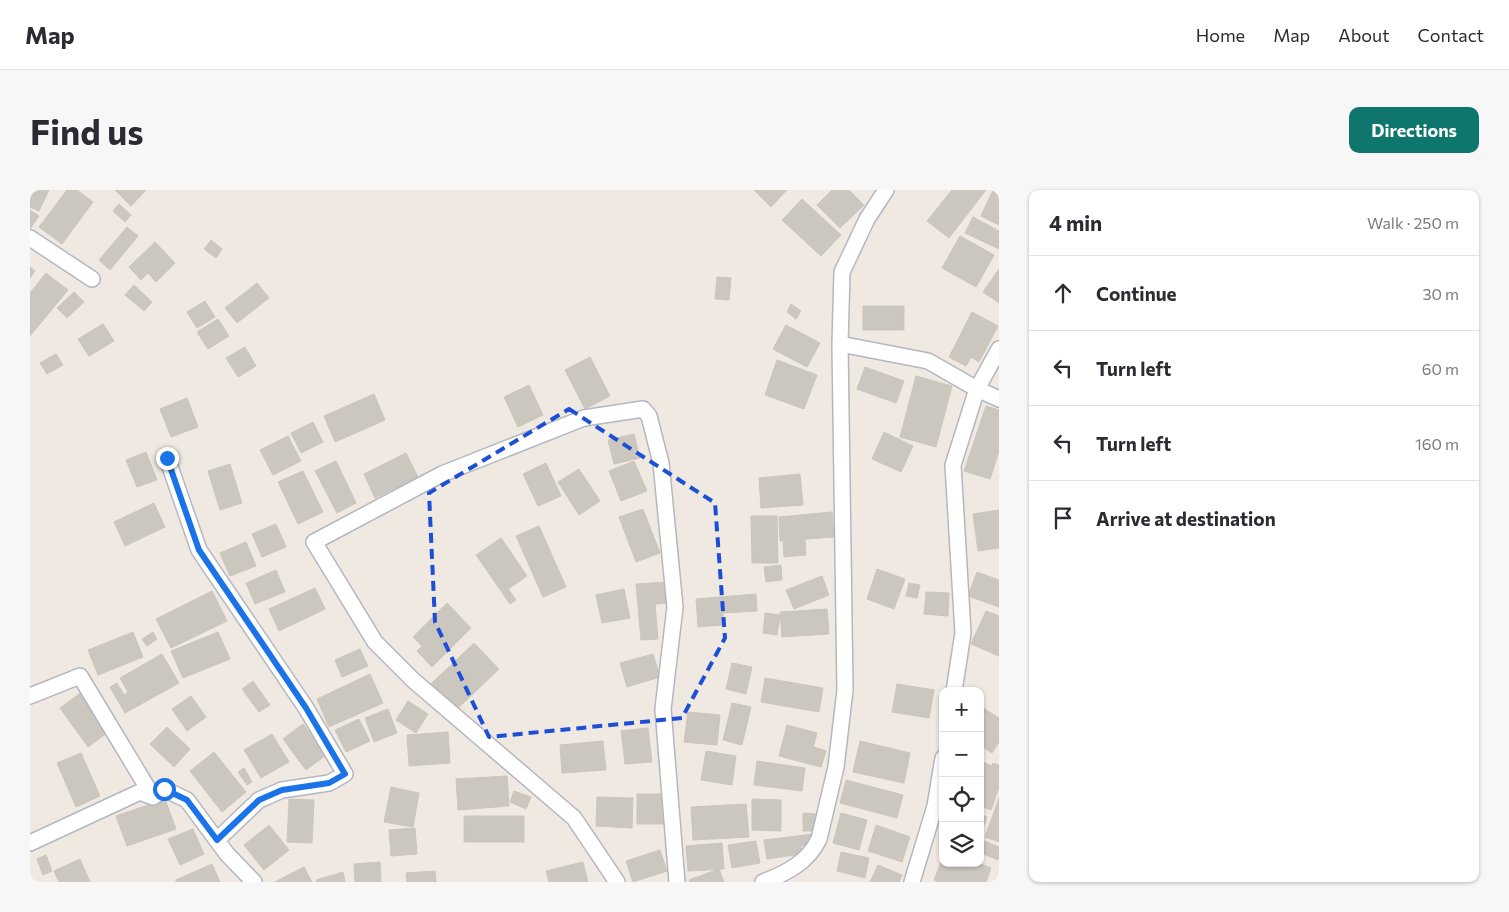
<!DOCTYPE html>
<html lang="en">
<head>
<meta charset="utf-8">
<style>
	body { margin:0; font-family:Commissioner,sans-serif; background:#f7f7f7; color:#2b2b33 }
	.controls { position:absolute; right:15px; bottom:15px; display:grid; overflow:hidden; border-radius:10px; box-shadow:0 1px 4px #0004 }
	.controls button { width:45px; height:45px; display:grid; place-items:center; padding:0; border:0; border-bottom:1px solid #e1e1e2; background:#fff; color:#2b2b33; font:25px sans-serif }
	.stop { position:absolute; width:15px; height:15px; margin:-11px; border:4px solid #1a73e8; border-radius:50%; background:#fff }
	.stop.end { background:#1a73e8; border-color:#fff; box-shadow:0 1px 5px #0008 }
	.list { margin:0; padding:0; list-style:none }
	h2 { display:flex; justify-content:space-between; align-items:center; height:65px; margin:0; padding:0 20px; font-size:21px }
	h2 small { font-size:16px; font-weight:400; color:#7c7c81 }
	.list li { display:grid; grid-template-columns:32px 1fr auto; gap:15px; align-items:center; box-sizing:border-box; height:75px; padding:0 20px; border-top:1px solid #e1e1e2 }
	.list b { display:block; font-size:19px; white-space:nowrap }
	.list em { font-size:16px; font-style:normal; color:#7c7c81 }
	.icon { flex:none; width:28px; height:28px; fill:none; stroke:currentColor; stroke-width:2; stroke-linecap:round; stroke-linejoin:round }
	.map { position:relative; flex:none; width:969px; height:692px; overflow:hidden; border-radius:10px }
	header { display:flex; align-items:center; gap:30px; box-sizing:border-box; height:70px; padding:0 25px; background:#fff; border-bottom:1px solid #e1e1e2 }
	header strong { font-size:24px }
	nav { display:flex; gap:28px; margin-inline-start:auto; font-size:18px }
	.intro { display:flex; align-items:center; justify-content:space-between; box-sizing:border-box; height:120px; padding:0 30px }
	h1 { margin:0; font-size:35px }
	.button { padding:12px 22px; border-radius:10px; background:#0f766e; color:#fff; font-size:18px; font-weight:700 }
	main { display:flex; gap:30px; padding:0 30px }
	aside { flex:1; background:#fff; border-radius:10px; box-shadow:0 1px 4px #0004 }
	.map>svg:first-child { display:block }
	.building { fill:#cbc7bf; stroke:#cbc5ba }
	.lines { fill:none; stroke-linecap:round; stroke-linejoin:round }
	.street-casing { stroke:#b4b7c1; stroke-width:18 }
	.street { stroke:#fff; stroke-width:15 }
	.route { stroke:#1a73e8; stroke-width:6 }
	.marked { fill:none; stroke:#1d4ed8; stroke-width:4; stroke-dasharray:10 6; stroke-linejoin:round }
</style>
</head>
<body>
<header>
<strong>Map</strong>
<nav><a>Home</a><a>Map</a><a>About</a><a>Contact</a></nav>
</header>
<div class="intro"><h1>Find us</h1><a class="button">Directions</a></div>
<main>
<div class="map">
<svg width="969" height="692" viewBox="0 0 969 692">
	<rect width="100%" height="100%" fill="#efe9e1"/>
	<!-- building -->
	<path class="building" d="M0,0H19L9,21L0,17Z
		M37,0H47L63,12L32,54L9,37Z
		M85,0H116L101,16Z
		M724,0H757L741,17Z
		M802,0H819L834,15L810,38L787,15Z
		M922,0H956L919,48L897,31Z
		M963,0L969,3V35L951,26Z
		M772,9L811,45L791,66L752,30Z
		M89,14L101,25L95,32L83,21Z
		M0,20L9,26L0,39Z
		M943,27L969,41V59L935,43Z
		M97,37L108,46L80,80L69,70Z
		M930,46L964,65L946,97L912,78Z
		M181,50L192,59L186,68L174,59Z
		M125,52L145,73L126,92L118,83L111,90L99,77Z
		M0,77L5,81L0,88Z
		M969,79V113L953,102Z
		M16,83L38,100L0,146V103Z
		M687,87L701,88L699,110L685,109Z
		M227,93L239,108L207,133L195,118Z
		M104,95L122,112L114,121L95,105Z
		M44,102L54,112L37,128L27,118Z
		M175,111L185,127L167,138L157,122Z
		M761,114L771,121L766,129L757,122Z
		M833,116H874V140H833Z
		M942,122L968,136L949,172L941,167L936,176L919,167Z
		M188,129L199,146L178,159L167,142Z
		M73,134L84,151L59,166L48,149Z
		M756,135L790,153L777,177L743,159Z
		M215,157L226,176L208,187L196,168Z
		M26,164L33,175L17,184L10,173Z
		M560,167L580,206L555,219L535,180Z
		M747,170L787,185L774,219L735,205Z
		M835,177L874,191L866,213L827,199Z
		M886,186L922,196L906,257L870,247Z
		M499,195L513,225L488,237L474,207Z
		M344,204L355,230L305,252L294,226Z
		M157,208L168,237L141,247L130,219Z
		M956,216L969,220V261L960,289L934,281Z
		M283,232L293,252L271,263L261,243Z
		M854,242L883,256L871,282L842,269Z
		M604,244L610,268L584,274L578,250Z
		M258,246L271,271L243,285L230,260Z
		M116,262L127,290L107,297L96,270Z
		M376,263L388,287L345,308L334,284Z
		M306,271L326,313L307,323L285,281Z
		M604,271L617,301L591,311L579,281Z
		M516,273L531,306L508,316L493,284Z
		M200,274L212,313L190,320L178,281Z
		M549,279L570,311L549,325L528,292Z
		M273,281L293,322L268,334L248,292Z
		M770,284L773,315L731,318L729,288Z
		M124,313L135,337L95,356L84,332Z
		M613,319L630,363L606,372L589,327Z
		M969,320V358L948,361L943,324Z
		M802,322L804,347L750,351L749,327Z
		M721,326H747L748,373H722Z
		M246,334L256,357L232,367L222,344Z
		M509,336L536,397L513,407L486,346Z
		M471,348L497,386L478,399L486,410L480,414L446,365Z
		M775,350L776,365L754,367L753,352Z
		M216,352L226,376L200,386L190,363Z
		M751,375L752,390L736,392L734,377Z
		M847,379L875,389L864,419L837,409Z
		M246,380L255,402L225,414L216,393Z
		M947,382L969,390V417L938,406Z
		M792,386L799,405L764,419L756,400Z
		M637,392L638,413L625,414L628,449L611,450L606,394Z
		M879,393L890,395L887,408L876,406Z
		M285,398L295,419L249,441L239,419Z
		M594,399L600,428L572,433L566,405Z
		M182,401L197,431L141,458L126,429Z
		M896,402L919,403L918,426L894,424Z
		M726,404L727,421L693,423V435L668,437L666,409Z
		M417,413L441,438L402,477L387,461L392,456L383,447Z
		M797,419L799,444L752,447L750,422Z
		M956,421L969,426V466L941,454Z
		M735,423L750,425L747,445L733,443Z
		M103,442L113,467L68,485L58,460Z
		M123,442L127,449L117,456L112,449Z
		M188,442L200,469L153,488L141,461Z
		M444,453L469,479L426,520L401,494Z
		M330,459L338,476L312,487L305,470Z
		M132,464L149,493L95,523L80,497L87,493L94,505L98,502L90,488Z
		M623,464L630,487L597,497L590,473Z
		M702,473L722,477L716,504L696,499Z
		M340,484L353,513L299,537L287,509Z
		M735,488L793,498L789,522L731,512Z
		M223,491L240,515L229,522L212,499Z
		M867,494L904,500L899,528L862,522Z
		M52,502L80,541L58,557L30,518Z
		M161,506L176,527L157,541L142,519Z
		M378,511L398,524L386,543L366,530Z
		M702,513L721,517L712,555L693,550Z
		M950,516L969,528V552L962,563L950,555Z
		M358,519L367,543L344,552L335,528Z
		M658,522L690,525L687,555L654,552Z
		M329,529L340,551L316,562L305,540Z
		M273,534L296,565L276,580L253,549Z
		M757,535L787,543L779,574L749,566Z
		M137,537L160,559L144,577L120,554Z
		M618,538L622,572L595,574L591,541Z
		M418,542L420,573L379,576L377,545Z
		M242,544L259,572L231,588L214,560Z
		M573,551L576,580L532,583L530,555Z
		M830,551L880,563L874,593L823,582Z
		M784,557L796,561L791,577L779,574Z
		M676,561L706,566L702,595L671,590Z
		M184,562L216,602L192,622L160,581Z
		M51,563L70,606L46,617L27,573Z
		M727,571L775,578L772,601L724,595Z
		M950,571L962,576L963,573L969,575V597L961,620L950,616Z
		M214,578L222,592L217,595L208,582Z
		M477,586L479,616L428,620L426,589Z
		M816,590L873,605L867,628L810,613Z
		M361,597L389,603L383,637L354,632Z
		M484,601L501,607L496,619L480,612Z
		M607,604H635V634H607Z
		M567,607L603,608L602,638L566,636Z
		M969,608V652L955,647Z
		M135,609L146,639L97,656L86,626Z
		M259,609L284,610L282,653L257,652Z
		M722,609L751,610V641L722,640Z
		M716,614L719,647L663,650L661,617Z
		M773,623L786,624L785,641H773Z
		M811,623L837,630L829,660L803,653Z
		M950,624L957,627L950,646Z
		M434,626H494V652H434Z
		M239,635L259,660L234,680L214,655Z
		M846,635L880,647L872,672L838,661Z
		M385,638L387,664L361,666L359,640Z
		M163,639L174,664L150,675L138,649Z
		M783,644L784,655L771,656L772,664L737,669L734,650Z
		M726,651L730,673L702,678L698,655Z
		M955,651L969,657L968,670L951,663Z
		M692,653L694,679L658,681L656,656Z
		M630,660L637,681L603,692L596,671Z
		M811,662L839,668L835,688L807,681Z
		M16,665L22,681L13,685L7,669Z
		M913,667V673H949L961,678L956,692H909L904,690Z
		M50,669L60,692H29L24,681Z
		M350,672L351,692H325L324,674Z
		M553,672L558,692H519L516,681Z
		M182,674L190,692H146V690Z
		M848,675L872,685L869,692H840Z
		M274,677L282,692H245Z
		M689,679L694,692H660L659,690Z
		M405,681L406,692H377L376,683Z
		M313,682L315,692H287L286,690Z"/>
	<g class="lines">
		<defs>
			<path id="street" d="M0,48L62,89
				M810,154L898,171L947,199L969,209
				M137,268L169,360L276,518L315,584L299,593L252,600L229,610L187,650
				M924,501L933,443L923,275L947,199L969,159
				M0,506L50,486L123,607
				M0,653L110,602L123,607L134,599L157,610L197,664L224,692
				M587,692L544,628L383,490L345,452L284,352L412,284L554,228L613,219L619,226L631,273L645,417L633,519L647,692
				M733,692C757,683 778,672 789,649L806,577L815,500L810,154L812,82L837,29L856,0
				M882,692L905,616L913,568"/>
		</defs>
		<!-- street casing -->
		<use href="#street" class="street-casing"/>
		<!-- street -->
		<use href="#street" class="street"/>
	</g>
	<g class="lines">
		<!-- route -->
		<path class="route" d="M134,599L157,610L187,650L229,610L252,600L299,593L315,584L276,518L169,360L137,268"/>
	</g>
	<!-- marked area -->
	<path class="marked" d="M539,219L685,313L695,448L652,528L459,547L405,432L399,303Z"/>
</svg>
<div class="controls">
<button>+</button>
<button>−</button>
<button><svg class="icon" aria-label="locate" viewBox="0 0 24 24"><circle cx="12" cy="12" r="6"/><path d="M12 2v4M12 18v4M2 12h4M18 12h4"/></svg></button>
<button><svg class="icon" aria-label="layers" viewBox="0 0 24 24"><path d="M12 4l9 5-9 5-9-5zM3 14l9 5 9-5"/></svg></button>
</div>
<div class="stop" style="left:134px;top:599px"></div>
<div class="stop end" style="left:137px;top:268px"></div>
</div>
<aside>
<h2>4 min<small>Walk · 250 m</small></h2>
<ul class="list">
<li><svg class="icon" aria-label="ahead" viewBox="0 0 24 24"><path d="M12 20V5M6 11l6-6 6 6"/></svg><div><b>Continue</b></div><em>30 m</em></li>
<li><svg class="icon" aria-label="left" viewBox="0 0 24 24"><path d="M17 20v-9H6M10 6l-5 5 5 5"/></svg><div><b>Turn left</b></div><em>60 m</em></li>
<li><svg class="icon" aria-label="left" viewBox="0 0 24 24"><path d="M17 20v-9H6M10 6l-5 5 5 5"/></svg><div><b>Turn left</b></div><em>160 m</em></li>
<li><svg class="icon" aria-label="arrive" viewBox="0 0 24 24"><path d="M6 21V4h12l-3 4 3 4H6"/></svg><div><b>Arrive at destination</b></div></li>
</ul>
</aside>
</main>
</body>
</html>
